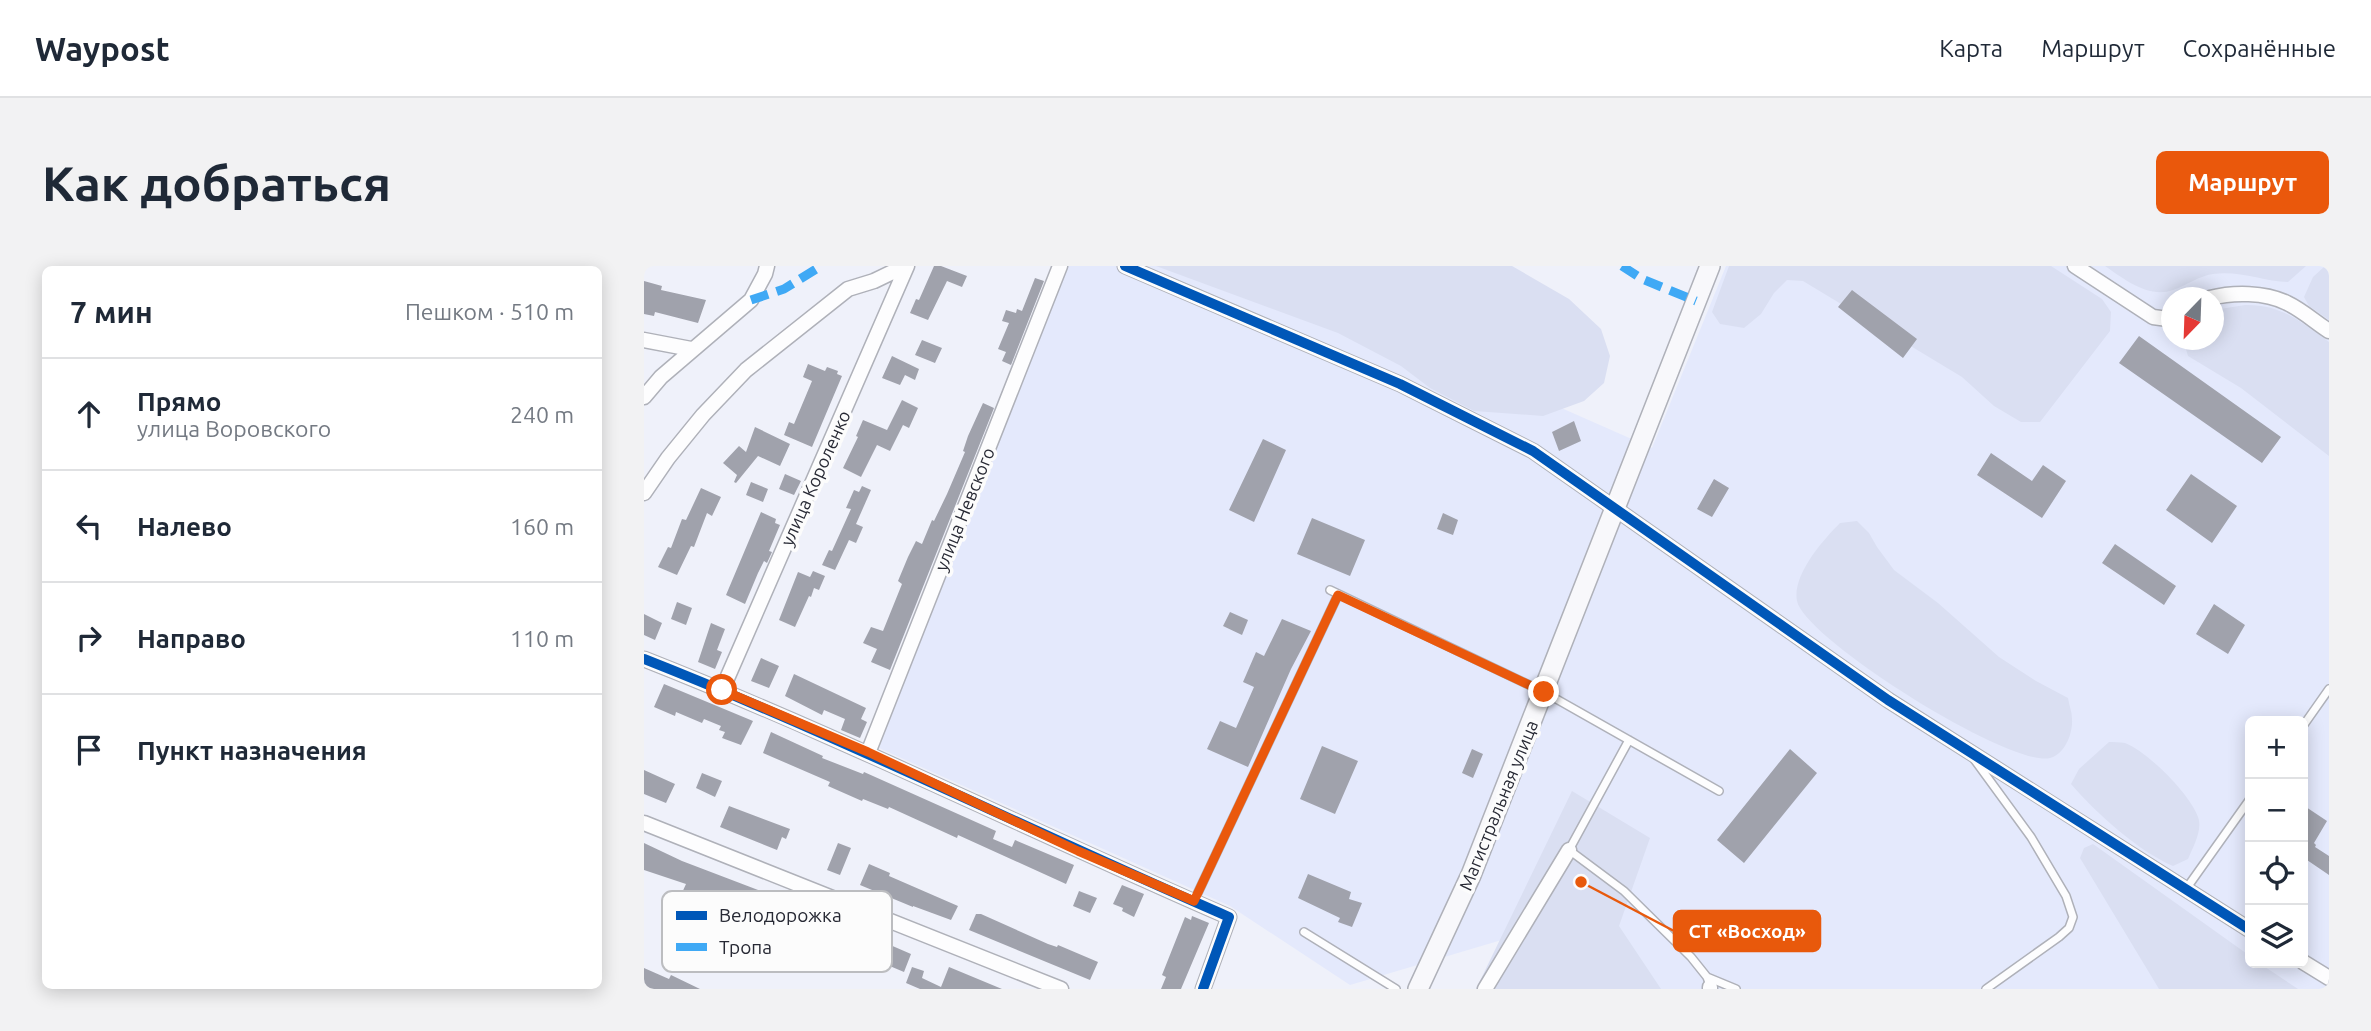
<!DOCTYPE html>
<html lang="ru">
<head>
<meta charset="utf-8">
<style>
	body { margin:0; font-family:Ubuntu,sans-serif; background:#f2f2f3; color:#1f2937 }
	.controls { position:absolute; right:21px; bottom:21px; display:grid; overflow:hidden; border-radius:10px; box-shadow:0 4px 18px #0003 }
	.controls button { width:63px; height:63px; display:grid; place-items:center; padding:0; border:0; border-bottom:2px solid #e0e1e3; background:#fff; color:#1f2937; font:35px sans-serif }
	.compass { position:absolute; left:1517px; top:21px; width:63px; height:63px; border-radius:50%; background:#fff; box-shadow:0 4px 18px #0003; rotate:203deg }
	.stop { position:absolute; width:21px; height:21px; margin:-16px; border:5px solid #ea580c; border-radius:50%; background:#fff }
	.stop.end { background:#ea580c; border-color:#fff; box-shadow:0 2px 7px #0008 }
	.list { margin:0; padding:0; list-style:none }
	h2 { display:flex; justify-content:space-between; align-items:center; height:91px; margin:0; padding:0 28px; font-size:30px }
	h2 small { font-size:23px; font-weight:400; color:#747a83 }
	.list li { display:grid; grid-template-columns:46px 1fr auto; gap:21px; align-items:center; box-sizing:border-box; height:112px; padding:0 28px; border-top:2px solid #e0e1e3 }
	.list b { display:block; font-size:26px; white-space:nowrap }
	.list p { margin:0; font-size:23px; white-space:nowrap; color:#747a83 }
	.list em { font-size:23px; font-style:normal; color:#747a83 }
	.icon { flex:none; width:38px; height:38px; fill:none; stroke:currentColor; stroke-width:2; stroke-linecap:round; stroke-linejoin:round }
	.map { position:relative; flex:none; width:1685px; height:723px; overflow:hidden; border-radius:10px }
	header { display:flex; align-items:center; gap:42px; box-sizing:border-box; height:98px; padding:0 35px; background:#fff; border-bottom:2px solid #e0e1e3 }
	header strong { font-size:33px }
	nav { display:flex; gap:38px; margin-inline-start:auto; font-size:24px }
	.intro { display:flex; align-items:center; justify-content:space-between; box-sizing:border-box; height:168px; padding:0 42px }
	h1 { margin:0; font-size:49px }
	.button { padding:18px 32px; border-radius:10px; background:#ea580c; color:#fff; font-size:24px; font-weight:700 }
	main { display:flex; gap:42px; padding:0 42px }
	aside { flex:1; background:#fff; border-radius:10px; box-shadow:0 4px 18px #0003 }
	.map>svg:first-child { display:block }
	.built { fill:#e4e9fc; fill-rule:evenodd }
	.green { fill:#dadff2 }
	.building { fill:#a0a2ac }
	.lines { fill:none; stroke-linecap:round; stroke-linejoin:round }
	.lane-casing { stroke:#afb1b9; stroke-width:10 }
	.street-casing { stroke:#afb1b9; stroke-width:17 }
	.secondary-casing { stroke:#afb1b9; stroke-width:22 }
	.lane { stroke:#fdfdfe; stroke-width:7 }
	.street { stroke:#fdfdfe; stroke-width:14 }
	.secondary { stroke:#f8f8fb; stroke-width:19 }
	.quiet { stroke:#3fa9f5; stroke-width:9; stroke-dasharray:18 9; stroke-linecap:butt }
	.cycleway-casing { stroke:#fcfcfc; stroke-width:15 }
	.cycleway { stroke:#0057b8; stroke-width:10 }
	.route { stroke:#ea580c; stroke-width:9 }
	.labels { text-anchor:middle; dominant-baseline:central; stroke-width:7; stroke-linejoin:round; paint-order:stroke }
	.street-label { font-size:18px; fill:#272934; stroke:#fcfcfc }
	.key { fill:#fcfcfc; stroke:#bcbdc0; stroke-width:2 }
	.key-label { font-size:19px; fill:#272934 }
	.leader { fill:none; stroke:#e8590c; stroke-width:2.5 }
	.callout-dot { fill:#e8590c; stroke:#fcfcfc; stroke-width:2.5 }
	.callout { fill:#e8590c; stroke:#e8590c; stroke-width:2.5 }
	.callout-label { font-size:19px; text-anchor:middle; font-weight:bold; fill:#fff }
</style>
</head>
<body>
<header>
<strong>Waypost</strong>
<nav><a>Карта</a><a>Маршрут</a><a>Сохранённые</a></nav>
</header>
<div class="intro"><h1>Как добраться</h1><a class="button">Маршрут</a></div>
<main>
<aside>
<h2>7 мин<small>Пешком · 510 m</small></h2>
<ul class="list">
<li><svg class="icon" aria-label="ahead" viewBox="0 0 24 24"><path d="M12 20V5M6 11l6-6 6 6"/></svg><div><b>Прямо</b><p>улица Воровского</p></div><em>240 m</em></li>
<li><svg class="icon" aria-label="left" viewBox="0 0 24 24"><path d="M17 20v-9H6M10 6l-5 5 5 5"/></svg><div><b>Налево</b></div><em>160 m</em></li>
<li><svg class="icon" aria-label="right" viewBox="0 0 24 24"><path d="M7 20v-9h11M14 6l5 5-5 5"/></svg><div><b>Направо</b></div><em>110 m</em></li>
<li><svg class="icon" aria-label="arrive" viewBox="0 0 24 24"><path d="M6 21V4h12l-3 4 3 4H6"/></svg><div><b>Пункт назначения</b></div></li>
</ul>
</aside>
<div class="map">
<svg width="1685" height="723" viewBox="0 0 1685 723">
	<rect width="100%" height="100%" fill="#eff1fa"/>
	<!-- built -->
	<path class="built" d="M414,0H595L1008,182L1082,0H1685V723H989L948,647L706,719L586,640L235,482ZM1528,32H1570V74H1528ZM1606,455H1659V697H1606Z"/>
	<!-- green -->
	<path class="green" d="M512,0H868L925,33L957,63L966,90L960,117L940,135L899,150L830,145L786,122L757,100L694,67Z
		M1085,0H1407L1458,33L1467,46L1466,65L1396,156H1377L1350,140L1318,111L1159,15L1143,14L1130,27L1117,48L1100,62L1076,58L1068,46Z
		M1461,0H1662L1644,16C1619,15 1594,4 1569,8C1555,10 1543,19 1529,24C1505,33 1480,13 1461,0Z
		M1681,0H1685V54L1665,40L1660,31L1669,11Z
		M1601,39C1637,38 1657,56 1685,76V190L1597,122L1544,90L1541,80L1542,74H1570V44Z
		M1213,255L1225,267L1233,281L1250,304L1294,337L1355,391L1392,415L1424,432C1425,439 1428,446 1428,453C1429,467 1421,488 1406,492C1366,502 1161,373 1153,335C1148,309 1179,274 1196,257Z
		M1465,476C1470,476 1476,476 1481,477C1504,486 1546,528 1554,551C1559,564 1549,581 1544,593L1529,600C1494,585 1452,547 1427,518L1435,503Z
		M928,525L1006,572L975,660L1017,723H832Z
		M1449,578L1606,690V697H1615L1654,723H1515L1436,592L1440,582Z"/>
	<!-- building -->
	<path class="building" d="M290,0H297L323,10L318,21L303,15L284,54L266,47L272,33L275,34Z
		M391,12L400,15L367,99L358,95L362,86L354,83L365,57L358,55L362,44L372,47L373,43L378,45Z
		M0,15L18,20L17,24L62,34L54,57L11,46L10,50L0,48Z
		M1208,24L1273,73L1259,92L1194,41Z
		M1495,70L1637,171L1618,197L1475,97Z
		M278,74L298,82L291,97L271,89Z
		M248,90L275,103L271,114L261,109L256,119L238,112Z
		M164,98L181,105L183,101L194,105L193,108L198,110L168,181L140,169L145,156L150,158L168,115L159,111Z
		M258,134L274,142L265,162L259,159L246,185L233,179L217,211L199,202L214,171L212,170L219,154L243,164Z
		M339,137L350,142L246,404L227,396L233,383L219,377L227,361L239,365L258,318L254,315L264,291L272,275L278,278L288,254L290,255L303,228L321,186L319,185L324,170Z
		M930,155L937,175L915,185L908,166Z
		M111,161L146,178L136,200L114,190L92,217L90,216L93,209L79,197L95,180L102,186Z
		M619,173L642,184L610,256L585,244Z
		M1347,187L1388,215L1399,199L1422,215L1398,252L1333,209Z
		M141,208L157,215L150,229L135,223Z
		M1547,208L1593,240L1568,277L1522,244Z
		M1070,213L1085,222L1068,251L1053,243Z
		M107,216L124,223L119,236L102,229Z
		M218,220L227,224L212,258L219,261L212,277L205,274L191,304L178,299L185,284L188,285L207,243L202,242L210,224L215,226Z
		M57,222L77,231L68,250L63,247L50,281L47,280L33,309L14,301L24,281L27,282L38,253L42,254Z
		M117,246L132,253L131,257L136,259L125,285L128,286L123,297L120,295L114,307L101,338L82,329Z
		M799,247L814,254L809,269L793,263Z
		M668,252L721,274L706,310L653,288Z
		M1471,278L1532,320L1520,339L1458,297Z
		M169,305L181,310L175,324L170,322L167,331L165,330L151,361L135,354L154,306L166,311Z
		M33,336L48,342L42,359L27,353Z
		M1570,338L1601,359L1584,388L1552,368Z
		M586,346L604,354L598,369L579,360Z
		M0,348L18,357L11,374L0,369Z
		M638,353L667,365L647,403L604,501L563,483L576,455L592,462L610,421L599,416L612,386L620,390Z
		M67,357L81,363L73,384L78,386L71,403L54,396Z
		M117,392L135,400L125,422L107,415Z
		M150,408L222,442L217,453L223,456L216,472L197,464L201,453L180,444L178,449L141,430Z
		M20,418L109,455L97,479L78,472L81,466L75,464L77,460L60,453L58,457L32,446L31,450L10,441Z
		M127,466L179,490L178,492L219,508L220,506L352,565L349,573L368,581L371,574L430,599L422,618L314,569L313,572L245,541L244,543L219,533L218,535L184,520L186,516L119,487Z
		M678,480L714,495L691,548L656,533Z
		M828,483L839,488L829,512L818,507Z
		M1146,483L1173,507L1100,597L1073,574Z
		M0,504L31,518L22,537L0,528Z
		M58,507L78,515L71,531L52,522Z
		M1659,539L1683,555L1670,577L1672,579L1671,581L1685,590V609L1663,594L1659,601Z
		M85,540L146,563L142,573L138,571L133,584L76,561Z
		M0,577L38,595L127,629L128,627L159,642L188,653L189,651L238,672L237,675L267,688L260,706L115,645L79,632L77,638L50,626L47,633L37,629L42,618L0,604Z
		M194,577L207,582L196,609L183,604Z
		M225,598L246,607L245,610L314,640L307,654L269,640V641L216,619Z
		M664,608L707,626L705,633L718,637L708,661L694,656L696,652L654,632Z
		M478,619L500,628L490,651L478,645L479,642L469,638Z
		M435,625L453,632L446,647L429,640Z
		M332,648H337L404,678L413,681L414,679L454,696L446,714L325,664Z
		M548,650L565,657L537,723H517L522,711L518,709L541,651L547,654Z
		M268,701L280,705L278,712L297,721L305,701L358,723H276L262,717Z
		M0,702L25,713L27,709L56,723H5L0,721Z"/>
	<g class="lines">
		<defs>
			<path id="lane" d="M686,324L900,426L1075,525
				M1659,460L1685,423
				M985,474L925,584L980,625L1047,691L1063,711L1067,722
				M1330,493L1387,571L1422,630L1429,651L1425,662L1415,671L1342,723
				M1542,623L1606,533
				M550,635L694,329
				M660,666L752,723
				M1063,711L1092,723"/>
			<path id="street" d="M481,0L756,118L889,185L1244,434L1606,664
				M1431,0L1509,51L1524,53L1528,51
				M1566,32C1589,26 1621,26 1643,37C1658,44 1671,56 1685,65
				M0,74L47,83
				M0,131L17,111L107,34L121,8L123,0
				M0,227L24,192L59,149L102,104L204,23L230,15L261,0
				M0,393C198,471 389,566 585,651L559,723
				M78,424L263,0
				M224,487L416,0
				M0,557L417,723
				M1659,696L1685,712
				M841,723L925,584
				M1066,723V721"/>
			<path id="secondary" d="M774,723L827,609L1066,0"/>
		</defs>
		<!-- lane casing -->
		<use href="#lane" class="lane-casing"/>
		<!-- street casing -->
		<use href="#street" class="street-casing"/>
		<!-- secondary casing -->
		<use href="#secondary" class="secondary-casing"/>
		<!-- lane -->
		<use href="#lane" class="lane"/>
		<!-- street -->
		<use href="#street" class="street"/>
		<!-- secondary -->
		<use href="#secondary" class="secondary"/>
		<!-- quiet -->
		<path class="quiet" d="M978,0L998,13L1052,35
			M107,34L140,23L177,0"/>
		<defs>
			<path id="cycleway" d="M481,0L756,118L889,185L1244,434L1606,664
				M0,393C198,471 389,566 585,651L559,723"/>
		</defs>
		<!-- cycleway casing -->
		<use href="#cycleway" class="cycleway-casing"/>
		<!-- cycleway -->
		<use href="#cycleway" class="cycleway"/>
	</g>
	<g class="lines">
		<!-- route -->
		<path class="route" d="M78,424L224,486L434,585L550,635L694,329L900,426"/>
	</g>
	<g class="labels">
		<!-- street labels -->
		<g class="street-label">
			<text transform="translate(171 212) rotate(-66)">улица Короленко</text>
			<text transform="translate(320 243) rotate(-68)">улица Невского</text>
			<text transform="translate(854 539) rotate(-68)">Магистральная улица</text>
		</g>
	</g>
	<!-- legend -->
	<rect x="18" y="625" width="230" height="81" rx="10" class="key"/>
	<rect x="32" y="645" width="31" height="9" fill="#0057b8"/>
	<rect x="32" y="677" width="31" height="8" fill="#3fa9f5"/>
	<g class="key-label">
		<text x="75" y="656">Велодорожка</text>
		<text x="75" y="688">Тропа</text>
	</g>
	<!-- callouts -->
	<path class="leader" d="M937 616L1030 665"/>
	<circle class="callout-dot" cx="937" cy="616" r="7"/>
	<rect class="callout" x="1030" y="645" width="146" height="40" rx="7"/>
	<g class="callout-label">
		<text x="1103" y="672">СТ «Восход»</text>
	</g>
</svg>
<div class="controls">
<button>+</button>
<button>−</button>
<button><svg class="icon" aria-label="locate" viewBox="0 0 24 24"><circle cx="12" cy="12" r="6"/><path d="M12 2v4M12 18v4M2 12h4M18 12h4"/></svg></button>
<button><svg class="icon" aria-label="layers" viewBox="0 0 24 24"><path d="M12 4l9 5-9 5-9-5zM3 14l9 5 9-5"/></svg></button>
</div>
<svg class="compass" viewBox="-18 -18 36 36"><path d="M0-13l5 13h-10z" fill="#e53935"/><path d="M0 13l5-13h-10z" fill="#747a83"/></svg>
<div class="stop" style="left:78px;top:424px"></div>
<div class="stop end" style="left:900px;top:426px"></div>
</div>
</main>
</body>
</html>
